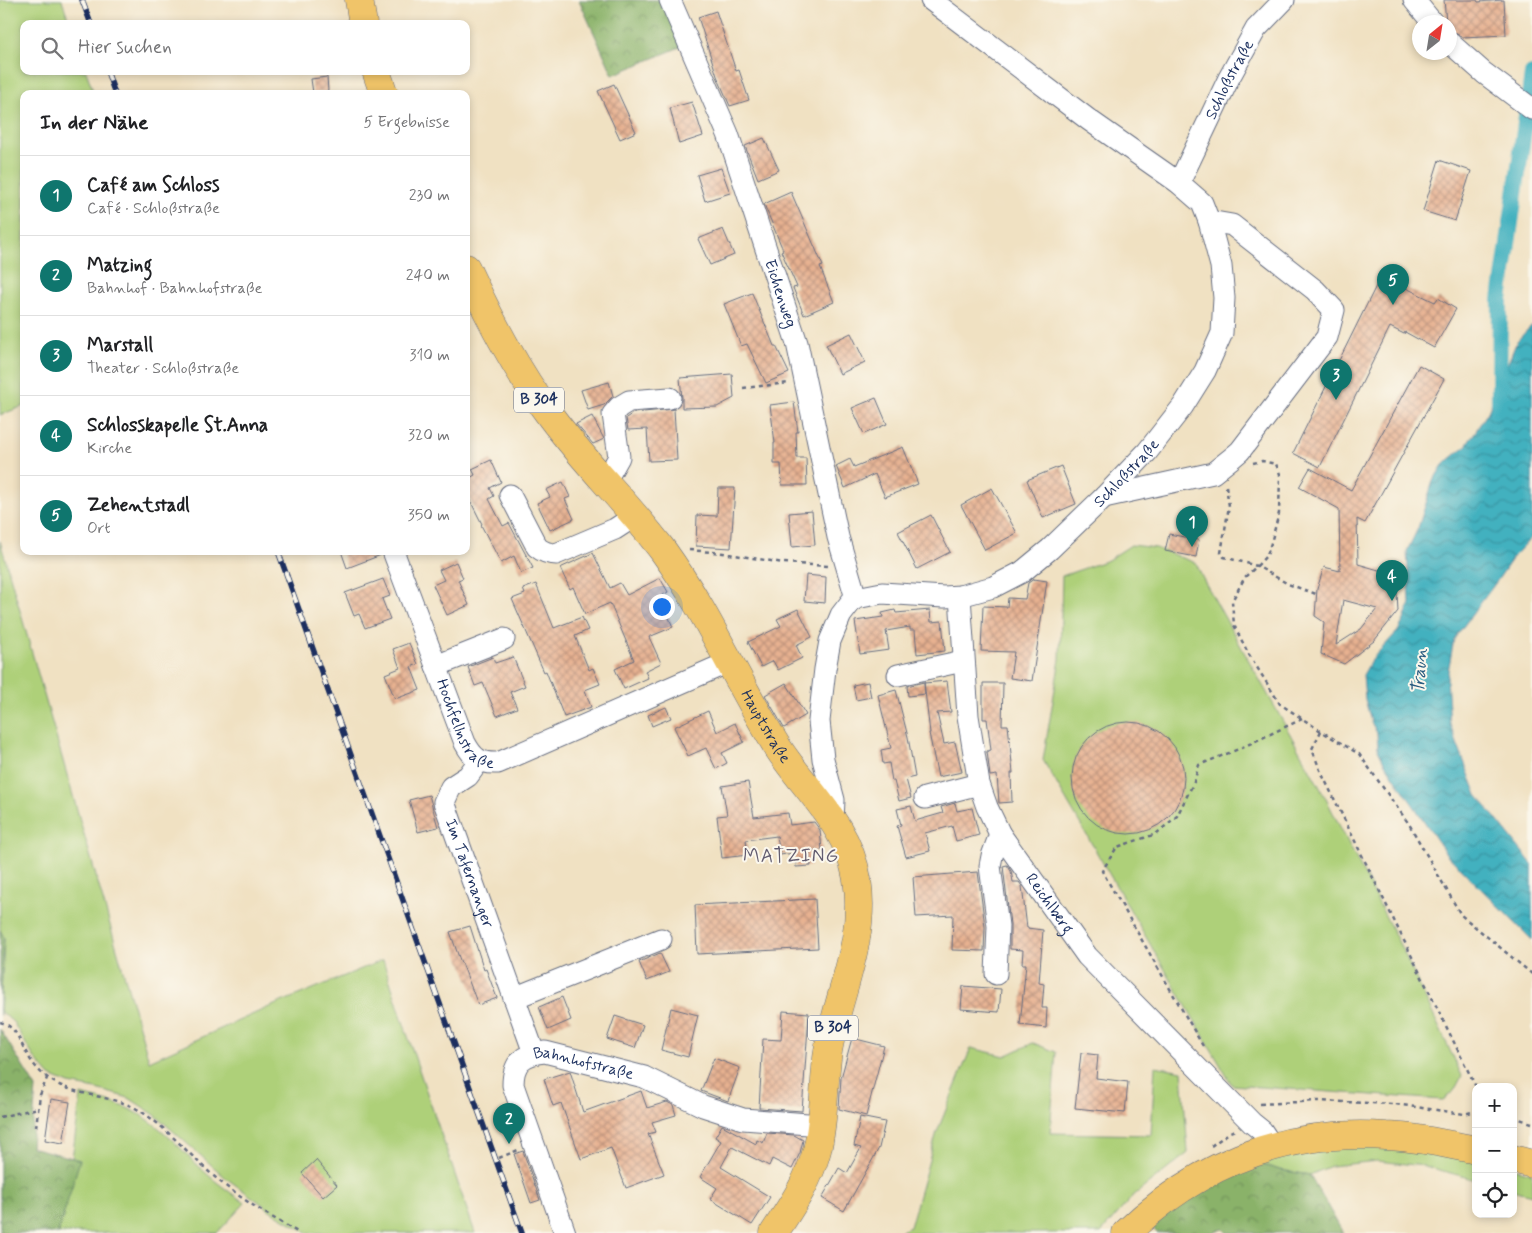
<!DOCTYPE html>
<html lang="de">
<head>
<meta charset="utf-8">
<style>
	body { margin:0; font-family:Mynerve,sans-serif; background:#f2f2f2; color:#202124 }
	.controls { position:absolute; right:15px; bottom:15px; display:grid; overflow:hidden; border-radius:10px; box-shadow:0 2px 8px #0003 }
	.controls button { width:45px; height:45px; display:grid; place-items:center; padding:0; border:0; border-bottom:1px solid #e0e0e0; background:#fff; color:#202124; font:25px sans-serif }
	.compass { position:absolute; left:1412px; top:15px; width:45px; height:45px; border-radius:50%; background:#fff; box-shadow:0 2px 8px #0003; rotate:30deg }
	.you { position:absolute; left:661px; top:606px; width:18px; height:18px; margin:-12px; border:4px solid #fff; border-radius:50%; background:#1a73e8; box-shadow:0 0 0 8px #1a73e833 }
	.badge { display:grid; place-items:center; width:32px; height:32px; border-radius:50%; background:#0f766e; color:#fff; font-size:16px; font-weight:700 }
	.pin { position:absolute; translate:-50% -41px; filter:drop-shadow(0 1px 2px #0008) }
	.pin::after { content:''; position:absolute; top:26px; width:18px; height:15px; background:inherit; clip-path:polygon(0 0,100% 0,50% 100%) }
	.list { margin:0; padding:0; list-style:none }
	h2 { display:flex; justify-content:space-between; align-items:center; height:65px; margin:0; padding:0 20px; font-size:21px }
	h2 small { font-size:16px; font-weight:400; color:#757577 }
	.list li { display:grid; grid-template-columns:32px 1fr auto; gap:15px; align-items:center; box-sizing:border-box; height:80px; padding:0 20px; border-top:1px solid #e0e0e0 }
	.list b { display:block; font-size:19px; white-space:nowrap }
	.list p { margin:0; font-size:16px; white-space:nowrap; color:#757577 }
	.list em { font-size:16px; font-style:normal; color:#757577 }
	.icon { flex:none; width:28px; height:28px; fill:none; stroke:currentColor; stroke-width:2; stroke-linecap:round; stroke-linejoin:round }
	.map { position:relative; flex:none; width:1532px; height:1233px; overflow:hidden }
	.search { position:absolute; background:#fff; box-shadow:0 2px 8px #0003; left:20px; top:20px; width:450px; height:55px; display:flex; align-items:center; gap:12px; box-sizing:border-box; padding:0 18px; border-radius:10px; color:#757577; font-size:19px }
	.panel { position:absolute; background:#fff; box-shadow:0 2px 8px #0003; left:20px; top:90px; width:450px; height:465px; border-radius:10px }
	.map>svg:first-child { display:block }
	.green { fill:#aed079; stroke:#64806c }
	.forest { fill:url(#forest-crowns); stroke:#527064 }
	.water { fill:url(#water-waves); stroke:#2f708e }
	.lines { fill:none; stroke-linecap:round; stroke-linejoin:round }
	.canal { stroke:#43b1bf; stroke-width:16 }
	.building { fill:url(#building-cross-hatch); fill-rule:evenodd }
	.minor-casing { stroke:#666d81; stroke-width:23 }
	.major-casing { stroke:#666d81; stroke-width:29 }
	.path { stroke:#666d81; stroke-width:2.5; stroke-dasharray:4 4; stroke-linecap:butt }
	.minor { stroke:#fff; stroke-width:21 }
	.major { stroke:#f0c469; stroke-width:28 }
	.rail-casing { stroke:#1b2f5e; stroke-width:5.5 }
	.rail { stroke:#fbf7ec; stroke-width:4; stroke-dasharray:11; stroke-linecap:butt }
	.labels { text-anchor:middle; dominant-baseline:central; stroke-width:4; stroke-linejoin:round; paint-order:stroke }
	.shield { fill:#fbf7ec; stroke:#5e6b89; stroke-width:1 }
	.shield-label { font-size:15px; font-weight:bold; fill:#1b2f5e }
	.street-label { font-size:16px; fill:#1b2f5e; stroke:#fbf7ec }
	.water-label { font-size:18px; font-style:italic; fill:#295c80; stroke:#fbf7ec }
	.quarter-label { font-size:19px; letter-spacing:1px; fill:#625c70; stroke:#fbf7ec }
</style>
</head>
<body>
<div class="map">
<svg width="1532" height="1233" viewBox="0 0 1532 1233">
	<defs>
		<pattern id="forest-crowns" width="20" height="18" patternUnits="userSpaceOnUse" patternTransform="scale(1.25)"><rect width="20" height="18" fill="#8ab269"/><path d="M2 6a3 3 0 1 1 6 0M12 15a3 3 0 1 1 6 0" fill="none" stroke="#70915a"/></pattern>
		<pattern id="water-waves" width="16" height="10" patternUnits="userSpaceOnUse" patternTransform="scale(1.25)"><rect width="16" height="10" fill="#43b1bf"/><path d="M0 5q4-4 8 0t8 0" fill="none" stroke="#37909e"/></pattern>
		<pattern id="building-cross-hatch" width="8" height="8" patternUnits="userSpaceOnUse" patternTransform="scale(1.25)"><rect width="8" height="8" fill="#e7b190"/><path d="M0 0l8 8M0 8l8-8" fill="none" stroke="#ba9079"/></pattern>
	</defs>
	<rect width="100%" height="100%" fill="#fbf7ec"/>
	<filter id="ink" filterUnits="userSpaceOnUse"><feTurbulence type="fractalNoise" baseFrequency=".02" numOctaves="2"/><feDisplacementMap in="SourceGraphic" scale="10" xChannelSelector="R" yChannelSelector="G"/><feConvolveMatrix kernelMatrix="1 2 1 2 8 2 1 2 1" color-interpolation-filters="sRGB"/></filter>
	<filter id="wash" filterUnits="userSpaceOnUse"><feTurbulence type="fractalNoise" baseFrequency=".0096" numOctaves="4" result="noise"/><feDisplacementMap in="SourceGraphic" scale="20" xChannelSelector="R" yChannelSelector="G"/><feGaussianBlur stdDeviation="1.12" result="paint"/><feColorMatrix in="noise" values="0 0 0 0 0 0 0 0 0 0 0 0 0 0 0 0 0 1.4 0 .05"/><feComposite in="paint" operator="in"/></filter>
	<g filter="url(#wash)">
		<rect width="100%" height="100%" fill="#f0e1c2"/>
		<!-- green -->
		<path class="green" d="M0,0H62L70,24H24V71H86L94,94H24V406L0,415Z
			M0,541L149,1061L267,1008L383,960L415,1058L475,1233H308L274,1213L226,1178L155,1115L129,1098L96,1089L69,1084L50,1076L35,1059L13,1022L0,1011L4,938L0,930Z
			M1131,545L1156,548L1196,563L1202,577L1323,793L1404,953L1462,1076L1454,1091L1443,1100L1232,1085L1043,760L1060,659L1062,576L1108,560Z
			M1033,1043L1056,1052L1050,1133L1151,1135L1155,1066L1182,1071L1188,1153L1133,1196L1101,1233H897L910,1227L937,1132L971,1048L1005,1056Z
			M81,1095C97,1099 114,1102 129,1109C163,1124 186,1157 214,1180C224,1188 234,1195 245,1203L217,1233H58L79,1160L72,1158Z
			M1349,1143L1476,1159V1180L1425,1166L1377,1161L1331,1166L1310,1175L1280,1170L1250,1161Z
			M1513,1168L1532,1173V1195L1513,1190Z"/>
		<!-- forest -->
		<path class="forest" d="M579,0H666L685,45L613,75Z
			M0,930L4,938L0,1016Z
			M0,1029L36,1088L31,1147L80,1160L58,1233H0Z
			M1250,1161L1280,1170L1310,1175L1343,1233H1227L1223,1229L1213,1233H1157L1150,1225L1178,1203Z"/>
		<!-- water -->
		<path class="water" d="M1532,325V537L1514,556L1497,581L1454,639L1447,677L1450,725L1477,795L1532,864V940L1447,855L1384,762L1378,750L1377,733L1371,722L1365,699L1363,675L1372,659L1398,631L1404,620L1410,603L1407,551L1418,528L1433,481L1443,465L1466,446L1488,412L1517,341Z"/>
		<g class="lines">
			<!-- canal -->
			<path class="canal" d="M1499,407L1500,300L1532,74"/>
		</g>
		<g id="blocks">
			<!-- building -->
			<path class="building" d="M1444,0H1477L1478,2L1504,0L1506,35L1462,37L1451,31L1450,28V22H1446Z
				M716,11L736,71L739,70L749,100L730,106L717,76L698,17Z
				M327,77L328,91L313,93L311,79Z
				M614,84L636,132L620,139L598,91Z
				M692,102L703,136L679,144L670,108Z
				M764,138L779,170L758,179L745,146Z
				M1439,160L1471,171L1455,221L1423,211Z
				M721,168L730,193L705,201L697,175Z
				M791,192L823,266L820,267L834,302L804,315L793,288L797,287L781,251L783,250L764,204Z
				M723,229L734,255L710,265L698,239Z
				M1381,276L1435,302L1438,298L1456,309L1434,348L1405,332L1404,334L1390,327L1320,467L1293,453Z
				M752,293L774,346H776L789,373L766,383L747,344L741,346L724,304Z
				M851,333L865,362L840,374L826,345Z
				M1419,365L1444,379L1365,523L1357,519L1358,564L1396,575L1398,611L1374,641L1344,664L1321,654L1324,622L1315,616L1317,589L1324,567L1340,571L1339,509L1299,487L1310,468L1351,490ZM1343,600L1377,609L1361,629L1336,645Z
				M732,374L734,398L717,407L682,408V398L680,378Z
				M609,382L613,396L604,405L588,410L581,390Z
				M876,398L887,424L864,434L852,408Z
				M794,402L798,432H796L797,458H806L807,485H782L781,464H774V443H775L770,405Z
				M674,409L677,460L649,461L647,429L628,430L626,418L633,413Z
				M592,416L604,439L593,444L576,424Z
				M903,447L918,484L885,497L875,474L845,488L836,466L850,459L854,467Z
				M491,460L501,482L490,488L494,496L489,499L503,526L509,523L533,568L521,573L514,556L501,563L481,525L482,524L466,492V480L475,475L472,469Z
				M1061,466L1076,504L1043,518L1027,480Z
				M563,482L570,497L565,499L574,519L550,530L537,503L550,497L546,490Z
				M718,488H735L731,548L696,546L697,515L717,516Z
				M992,488L1017,533L985,550L961,505Z
				M812,511L815,545L792,547L789,513Z
				M931,515L950,552L917,569L898,532Z
				M1169,534L1199,540L1196,557L1165,551Z
				M341,551H381V555L347,568Z
				M593,553L610,588L620,583L627,595L660,578L668,592L660,597L673,627L649,637L661,663L645,671L648,678L624,689L615,669L634,660L610,603L585,614L573,587L570,589L560,568Z
				M456,562L463,578L458,580L469,605L447,615L433,585L444,580L439,570Z
				M806,575L826,577L825,603L804,601Z
				M383,579L390,596L382,599L390,619L365,628L359,614L354,616L345,593Z
				M1034,579L1047,581L1032,681L1010,678L1014,652L981,651L983,606L1007,607L1008,598L1025,599L1028,583Z
				M536,584L554,628L582,617L588,630L575,636L589,670L593,668L600,684L585,690L591,707L564,717L546,671L544,672L512,599L525,594L523,589Z
				M798,609L812,637L796,645L802,658L778,670L773,661L761,667L748,642L781,626L777,619Z
				M895,610L896,613L930,610L931,622L942,621L945,651L917,654L915,630H910V627L886,631L889,650L860,654L855,621L883,617L882,613Z
				M409,643L418,664L411,667L420,690L395,699L385,674L400,668L393,649Z
				M493,657L495,663L513,657L525,686L510,692L517,708L497,716L483,683L475,686L468,667Z
				M947,681L951,712L937,713L944,744L955,742L962,772L938,777L929,733H930L924,683Z
				M868,682L871,697L856,700L853,685Z
				M924,682L925,694L908,696L907,686Z
				M786,683L806,715L784,728L765,695Z
				M983,683H1003L1002,725H1008L1013,773H1011L1012,802L999,803L997,775L990,776L987,751L991,750L987,719H983Z
				M896,690L908,737L915,777L906,779L911,798L899,801L894,781H892L889,763L883,764L881,750L891,748L878,695Z
				M666,707L671,718L652,726L648,715Z
				M708,711L717,732L735,723L744,742L722,753L727,763L716,769L706,748L688,756L674,727Z
				M1072 778a56 56 0 1 1 112 0a56 56 0 1 1-112 0Z
				M748,782L754,817L788,813L790,825L814,822L820,830L822,850L809,851L811,866L796,867L794,853L780,855L777,836L746,840L748,855L722,858L717,816L727,815L722,786Z
				M429,795L438,827L418,832L409,800Z
				M955,803L957,811L972,808L979,835L956,841L952,826L925,833L930,851L906,857L897,826L901,825L897,809L911,806L915,821L943,813L941,807Z
				M1007,865L1011,871L1013,882H1019L1022,886L1027,928L1043,930L1039,983L1044,984L1042,1008H1047L1046,1028L1020,1025L1026,964H1022L1023,950L1010,949V924L1003,866Z
				M978,872L985,927L984,951L952,950L953,915L916,917L913,877Z
				M815,899L818,948L697,954L695,905Z
				M470,926L484,970L486,969L497,998L478,1005L462,963H461L450,932Z
				M660,953L669,972L647,981L639,962Z
				M963,986L1001,989L999,1012L961,1009Z
				M562,997L571,1020L548,1030L539,1007Z
				M671,1008L698,1015L688,1057L661,1050Z
				M783,1011L809,1013L802,1111L759,1108L763,1039L781,1040Z
				M615,1016L643,1025L635,1048L607,1039Z
				M852,1038L884,1046L866,1116L839,1109L841,1078Z
				M1081,1053L1098,1055L1096,1078L1128,1082L1125,1113L1075,1108Z
				M714,1058L740,1068L728,1101L701,1091Z
				M570,1071L583,1112L641,1091L647,1108L667,1102L673,1105L676,1115L652,1122L656,1132L648,1134L664,1174L626,1188L611,1148L581,1159L561,1103L553,1106L544,1079Z
				M51,1099L70,1102L63,1143L45,1140Z
				M860,1117L885,1122L879,1148L844,1211L822,1198L839,1168L847,1173L861,1148L854,1146Z
				M722,1125L756,1144L757,1140L763,1143L767,1133L794,1135L803,1140L800,1153L792,1169L772,1159L769,1166L732,1147L721,1167L770,1197L752,1225L710,1199L717,1188L700,1177L721,1141L715,1137Z
				M523,1151L540,1200L531,1203L514,1154Z
				M316,1160L337,1185L323,1197L302,1173Z"/>
		</g>
	</g>
	<g filter="url(#ink)">
		<use href="#blocks" fill-opacity="0" stroke="#666d81" stroke-width="1"/>
		<g class="lines">
			<defs>
				<g id="minor">
					<path id="s1" d="M670,0L728,134L797,343L838,537L856,598"/>
					<path d="M1414,0L1432,22"/>
					<path d="M1450,43L1484,73L1532,109"/>
					<path id="s2" d="M1179,183L1229,78L1256,29L1284,0"/>
					<path d="M603,479L610,473L619,457L613,414L619,407L629,401L670,398"/>
					<path d="M510,495L537,547C543,552 548,554 556,554L615,529L635,516"/>
					<path d="M1104,497L1213,473L1233,457L1240,451L1327,337L1334,310L1315,290L1232,225L1209,221"/>
					<path id="s3" d="M393,551L465,743C473,758 480,764 498,763L729,662"/>
					<path id="s4" d="M960,596L968,716L979,784L987,807L1000,834L1087,956L1252,1123L1262,1131L1272,1146"/>
					<path d="M436,666L504,639"/>
					<path d="M898,675L963,661"/>
					<path id="s5" d="M479,761L468,776L451,787L444,802L534,1053"/>
					<path d="M925,798L979,784"/>
					<path id="s6" d="M833,820L834,800L823,759L819,721L825,669L830,641L841,615L851,602L856,598L882,593L944,597L960,596L993,587L1022,572L1050,549L1104,497L1147,452L1183,406L1205,371L1222,333L1224,298L1221,266L1209,221L1202,203L1179,183L1089,120L931,0"/>
					<path d="M996,974L998,926L990,866L992,856L1000,834"/>
					<path d="M514,998L661,939"/>
					<path id="s7" d="M565,1233L513,1085C513,1062 523,1054 545,1052L644,1077L703,1106L743,1119L821,1125"/>
				</g>
				<g id="major">
					<path d="M359,0L363,24"/>
					<path d="M376,71L384,94"/>
					<path id="s8" d="M466,268C491,321 516,370 551,417C586,464 629,505 664,552C708,613 738,684 778,748C806,791 848,825 857,879C867,939 838,993 828,1051C823,1084 825,1118 817,1150C809,1181 791,1207 774,1233"/>
					<path d="M1513,1159L1532,1164"/>
					<path d="M1126,1233C1199,1163 1284,1129 1386,1136C1416,1137 1446,1144 1476,1150"/>
				</g>
			</defs>
			<!-- minor casing -->
			<use href="#minor" class="minor-casing"/>
			<!-- major casing -->
			<use href="#major" class="major-casing"/>
			<!-- path -->
			<path class="path" d="M743,388L789,383
				M1253,463L1262,461L1276,464L1280,474L1279,513L1271,543L1267,555L1257,566L1245,577L1232,601L1234,625L1248,653L1280,704L1321,731L1359,754L1409,824L1461,915L1532,974
				M1226,486L1229,506L1221,553L1224,557L1257,566L1288,584L1316,594
				M689,550L723,553L783,563L828,566
				M1321,731L1312,749L1320,770L1476,1087
				M0,1022C3,1023 7,1024 10,1027C18,1033 21,1044 26,1052C31,1062 39,1072 48,1078C73,1097 109,1094 137,1109C164,1125 185,1150 208,1171C235,1196 268,1215 299,1233
				M1203,1046L1102,871L1117,847L1156,834L1177,816L1194,782L1199,765L1241,748L1302,719
				M1260,1104L1318,1101L1395,1104L1464,1114L1476,1111
				M0,1117L38,1108
				M1513,1117L1532,1123
				M36,1127L40,1095L47,1078
				M1211,1146L1230,1132L1235,1130
				M499,1158L518,1150"/>
			<!-- minor -->
			<use href="#minor" class="minor"/>
			<!-- major -->
			<use href="#major" class="major"/>
			<defs>
				<path id="rail" d="M82,0L91,24
					M107,71L115,94
					M278,551L522,1233"/>
			</defs>
			<!-- rail casing -->
			<use href="#rail" class="rail-casing"/>
			<!-- rail -->
			<use href="#rail" class="rail"/>
		</g>
	</g>
	<g class="labels">
		<!-- shield labels -->
		<g class="shield">
			<rect x="514" y="387.5" width="50" height="25" rx="4"/>
			<rect x="808" y="1015.5" width="50" height="25" rx="4"/>
		</g>
		<g class="shield-label">
			<text x="539" y="400">B 304</text>
			<text x="833" y="1028">B 304</text>
		</g>
		<!-- street labels -->
		<g class="street-label">
			<text stroke="none"><textPath href="#s2" startOffset="115">Schloßstraße</textPath></text>
			<text stroke="none"><textPath href="#s1" startOffset="314">Eichenweg</textPath></text>
			<text stroke="none"><textPath href="#s6" startOffset="548">Schloßstraße</textPath></text>
			<text stroke="none"><textPath href="#s3" startOffset="190">Hochfellnstraße</textPath></text>
			<text stroke="none"><textPath href="#s8" startOffset="550">Hauptstraße</textPath></text>
			<text stroke="none"><textPath href="#s5" startOffset="131">Im Tafernanger</textPath></text>
			<text stroke="none"><textPath href="#s4" startOffset="329">Reichlberg</textPath></text>
			<text stroke="none"><textPath href="#s7" startOffset="249">Bahnhofstraße</textPath></text>
		</g>
		<!-- water labels -->
		<g class="water-label">
			<text transform="translate(1420 671) rotate(-86)">Traun</text>
		</g>
		<!-- quarter labels -->
		<g class="quarter-label">
			<text x="791" y="856">MATZING</text>
		</g>
	</g>
</svg>
<div class="controls">
<button>+</button>
<button>−</button>
<button><svg class="icon" aria-label="locate" viewBox="0 0 24 24"><circle cx="12" cy="12" r="6"/><path d="M12 2v4M12 18v4M2 12h4M18 12h4"/></svg></button>
</div>
<svg class="compass" viewBox="-18 -18 36 36"><path d="M0-13l5 13h-10z" fill="#e53935"/><path d="M0 13l5-13h-10z" fill="#757577"/></svg>
<div class="you"></div>
<div class="pin badge" style="left:1192px;top:547px">1</div>
<div class="pin badge" style="left:509px;top:1144px">2</div>
<div class="pin badge" style="left:1336px;top:400px">3</div>
<div class="pin badge" style="left:1392px;top:601px">4</div>
<div class="pin badge" style="left:1393px;top:305px">5</div>
<div class="search"><svg class="icon" aria-label="search" viewBox="0 0 24 24"><circle cx="10" cy="10" r="6"/><path d="M15 15l6 6"/></svg>Hier suchen</div>
<section class="panel">
<h2>In der Nähe<small>5 Ergebnisse</small></h2>
<ul class="list">
<li><span class="badge">1</span><div><b>Café am Schloss</b><p>Café · Schloßstraße</p></div><em>230 m</em></li>
<li><span class="badge">2</span><div><b>Matzing</b><p>Bahnhof · Bahnhofstraße</p></div><em>240 m</em></li>
<li><span class="badge">3</span><div><b>Marstall</b><p>Theater · Schloßstraße</p></div><em>310 m</em></li>
<li><span class="badge">4</span><div><b>Schlosskapelle St.Anna</b><p>Kirche</p></div><em>320 m</em></li>
<li><span class="badge">5</span><div><b>Zehentstadl</b><p>Ort</p></div><em>350 m</em></li>
</ul>
</section>
</div>
</body>
</html>
